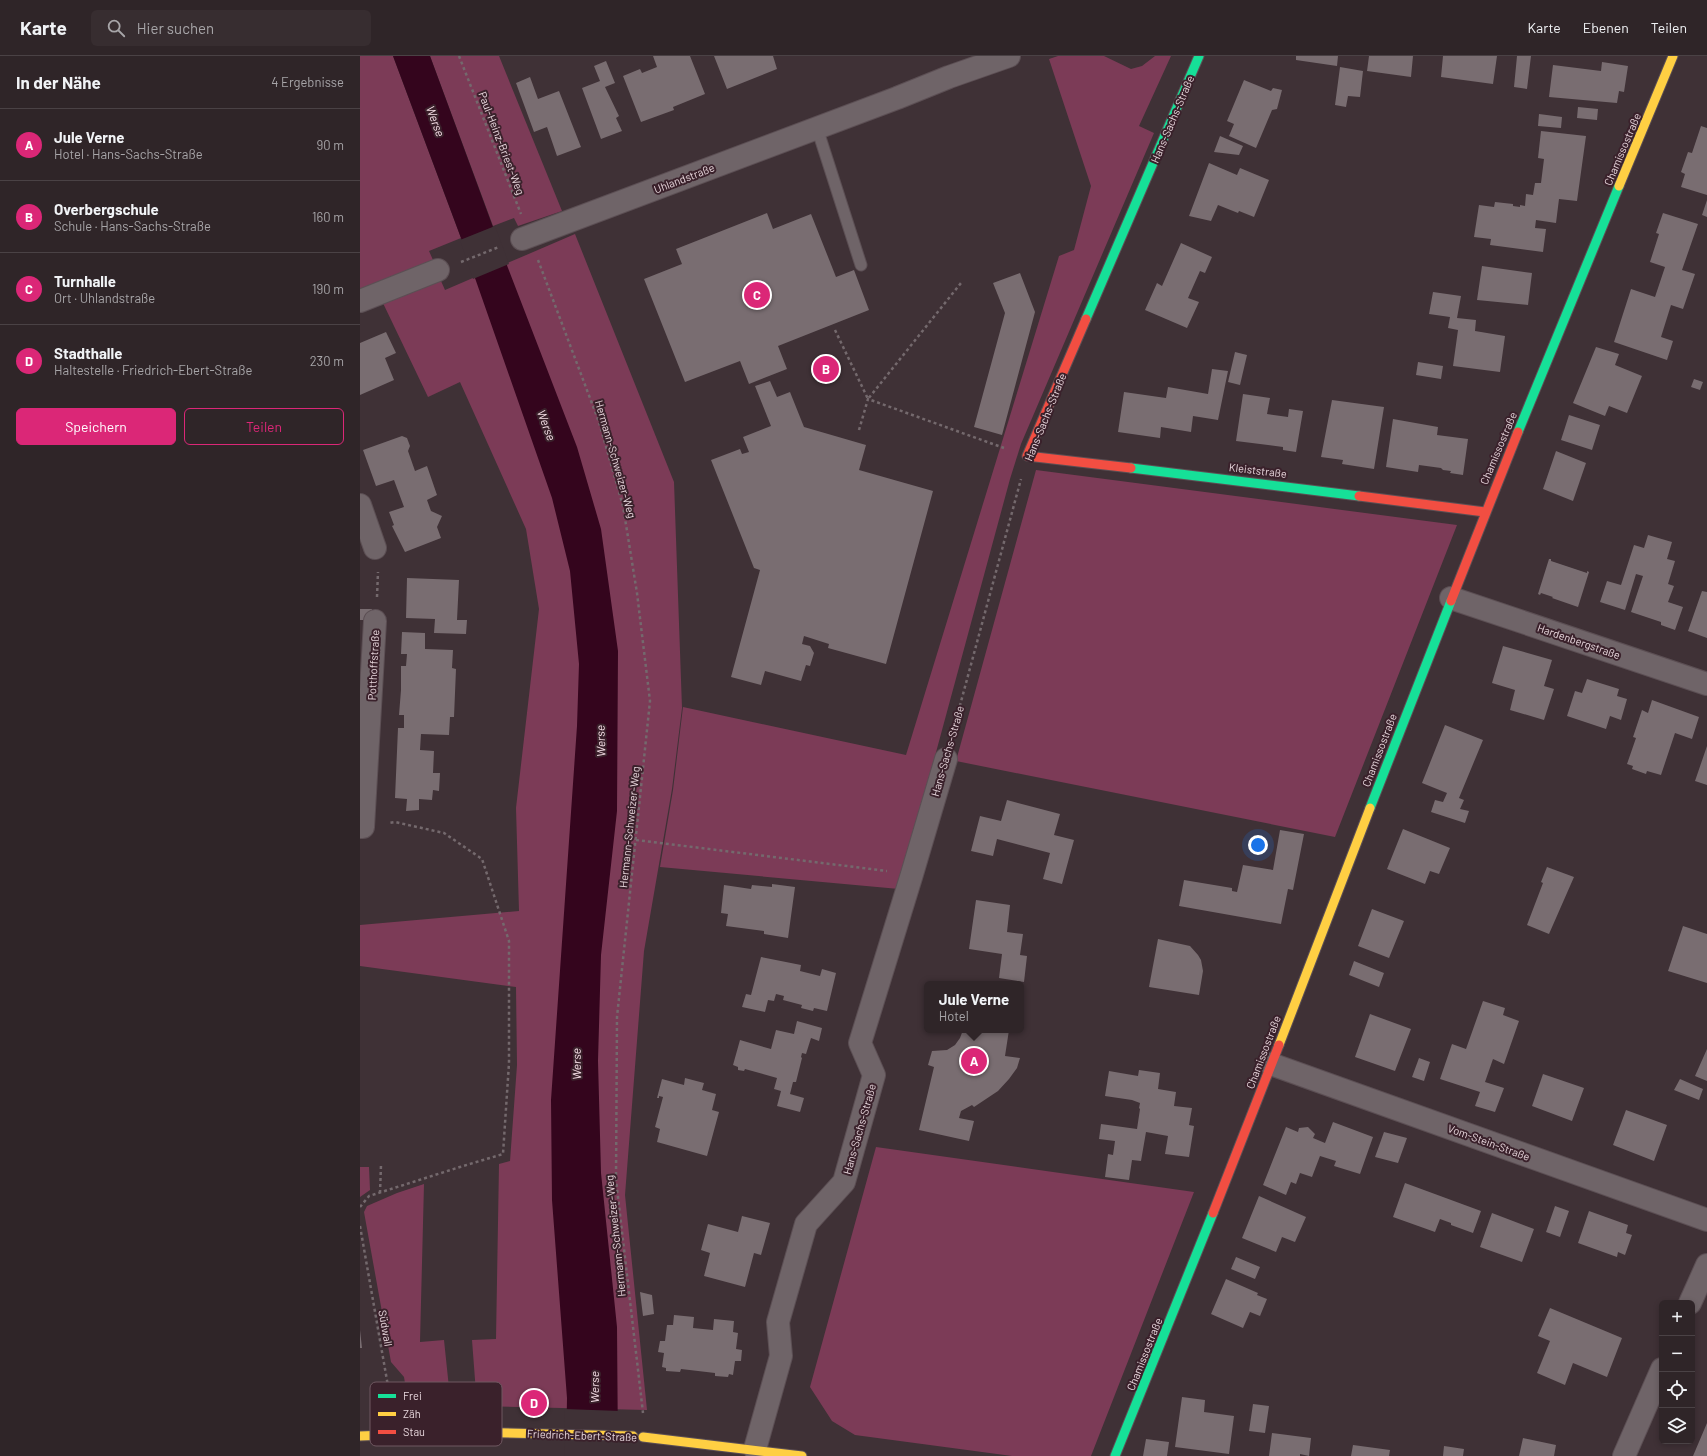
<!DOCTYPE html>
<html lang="de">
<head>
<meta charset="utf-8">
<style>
	body { margin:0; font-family:Barlow,sans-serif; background:#372d30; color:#f1f3f6 }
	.controls { position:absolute; right:12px; bottom:12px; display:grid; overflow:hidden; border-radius:6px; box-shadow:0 2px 6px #0003 }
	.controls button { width:36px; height:36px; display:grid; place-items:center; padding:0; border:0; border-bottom:1px solid #4a4245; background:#2f2528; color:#f1f3f6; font:20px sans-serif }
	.you { position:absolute; left:898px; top:789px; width:14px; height:14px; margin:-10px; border:3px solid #fff; border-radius:50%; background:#1a73e8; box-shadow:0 0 0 6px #1a73e833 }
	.badge { display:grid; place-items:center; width:26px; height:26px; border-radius:50%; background:#db2777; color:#fff; font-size:13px; font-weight:700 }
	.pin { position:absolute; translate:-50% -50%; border:2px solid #fff; box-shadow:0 1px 4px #0006 }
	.popup { position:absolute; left:564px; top:925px; width:100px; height:52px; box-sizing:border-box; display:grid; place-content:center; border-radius:6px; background:#2f2528; filter:drop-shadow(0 1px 3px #0005); font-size:13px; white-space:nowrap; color:#a7a5a8 }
	.popup b { font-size:15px; color:#f1f3f6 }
	.popup::after { content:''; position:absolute; left:50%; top:100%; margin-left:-8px; border:8px solid transparent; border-top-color:#2f2528 }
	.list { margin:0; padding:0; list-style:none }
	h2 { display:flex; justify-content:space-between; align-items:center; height:52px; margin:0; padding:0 16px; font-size:17px }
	h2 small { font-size:13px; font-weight:400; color:#a7a5a8 }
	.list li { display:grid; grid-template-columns:26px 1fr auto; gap:12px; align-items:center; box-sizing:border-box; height:72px; padding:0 16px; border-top:1px solid #4a4245 }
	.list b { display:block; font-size:15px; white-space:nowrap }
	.list p { margin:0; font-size:13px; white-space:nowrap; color:#a7a5a8 }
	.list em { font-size:13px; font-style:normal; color:#a7a5a8 }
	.actions { display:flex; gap:8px; padding:12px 16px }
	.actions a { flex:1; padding:9px 0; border:1px solid #db2777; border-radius:6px; text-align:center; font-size:14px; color:#db2777 }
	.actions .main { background:#db2777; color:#fff }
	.icon { flex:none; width:22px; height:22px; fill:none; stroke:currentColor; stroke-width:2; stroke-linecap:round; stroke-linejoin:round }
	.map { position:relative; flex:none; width:1347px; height:1400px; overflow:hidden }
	header { display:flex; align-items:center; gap:24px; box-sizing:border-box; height:56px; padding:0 20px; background:#2f2528; border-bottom:1px solid #4a4245 }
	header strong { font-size:19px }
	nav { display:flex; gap:22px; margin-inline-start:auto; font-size:14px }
	.search { width:280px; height:36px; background:#372d30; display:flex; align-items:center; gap:10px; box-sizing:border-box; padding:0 14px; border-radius:6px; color:#a7a5a8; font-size:15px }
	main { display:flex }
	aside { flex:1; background:#2f2528 }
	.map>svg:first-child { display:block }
	.green { fill:#7c3b57 }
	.water { fill:#34051d }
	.pier { fill:#3f3136 }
	.building { fill:#796d71 }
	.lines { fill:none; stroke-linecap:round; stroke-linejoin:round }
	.lane-casing { stroke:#5c4f54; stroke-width:13 }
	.street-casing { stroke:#5c4f54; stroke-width:24 }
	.fast-casing { stroke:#5c4f54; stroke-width:11 }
	.slow-casing { stroke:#5c4f54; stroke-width:11 }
	.jam-casing { stroke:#5c4f54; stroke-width:11 }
	.path { stroke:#74696d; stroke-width:2.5; stroke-dasharray:3 3; stroke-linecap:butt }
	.lane { stroke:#6f6468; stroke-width:11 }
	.street { stroke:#6f6468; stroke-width:22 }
	.fast { stroke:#16e098; stroke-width:9 }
	.slow { stroke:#ffcf43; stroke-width:9 }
	.jam { stroke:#f24e42; stroke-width:9 }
	.labels { text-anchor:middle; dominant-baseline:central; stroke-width:4; stroke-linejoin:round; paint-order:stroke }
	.street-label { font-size:11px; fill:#e9d8de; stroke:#3a212b }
	.water-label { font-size:12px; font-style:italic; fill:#f4dde5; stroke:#3a212b }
	.key { fill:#3a212b; stroke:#6f5861; stroke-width:1 }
	.key-label { font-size:11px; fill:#e9d8de }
</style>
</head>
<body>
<header>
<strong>Karte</strong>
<div class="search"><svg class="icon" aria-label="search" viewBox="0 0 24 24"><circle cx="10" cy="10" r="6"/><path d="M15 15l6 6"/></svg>Hier suchen</div>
<nav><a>Karte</a><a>Ebenen</a><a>Teilen</a></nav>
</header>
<main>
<aside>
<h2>In der Nähe<small>4 Ergebnisse</small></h2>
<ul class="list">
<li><span class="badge">A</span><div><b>Jule Verne</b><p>Hotel · Hans-Sachs-Straße</p></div><em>90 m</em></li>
<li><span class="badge">B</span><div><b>Overbergschule</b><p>Schule · Hans-Sachs-Straße</p></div><em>160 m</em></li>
<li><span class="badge">C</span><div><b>Turnhalle</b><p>Ort · Uhlandstraße</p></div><em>190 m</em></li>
<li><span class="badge">D</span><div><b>Stadthalle</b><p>Haltestelle · Friedrich-Ebert-Straße</p></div><em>230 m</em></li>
</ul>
<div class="actions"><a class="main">Speichern</a><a>Teilen</a></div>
</aside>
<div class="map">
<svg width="1347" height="1400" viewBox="0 0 1347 1400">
	<rect width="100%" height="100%" fill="#3f3136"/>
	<!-- green -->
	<path class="green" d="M0,0H33L101,182L69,195L73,204L0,234Z
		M70,0H139L202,155L158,170L154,162L133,170Z
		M698,0H744L771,13L782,10L795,0H811L779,70L794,77L661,388L650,423L539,833L300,811L313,734L323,651L546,699L699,200L714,194L731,130L689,3Z
		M215,178L314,426L322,652L312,733L284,895L265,1139L287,1354L117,1350L112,1284L136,1283L139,1108L150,1105L157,1009L156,931L0,910V869L159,855L156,752L179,553L166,473L100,326L68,341L22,245L81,225L85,234Z
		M676,414L1097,469L975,781L596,705Z
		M516,1091L834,1136L731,1400H652L495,1379L472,1365L450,1331Z
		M0,1111H9L10,1134L0,1141Z
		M64,1128L60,1286L84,1284L91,1351L49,1352L44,1321L31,1306L4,1156L7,1150L37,1137Z"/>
	<!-- water -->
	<path class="water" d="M33,0H70L148,212L217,391L241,473L258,595L257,755L241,899L238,1005L241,1117L257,1271L258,1400H206L207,1342L192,1144L191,1044L217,670L219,608L210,515L192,442L101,182Z"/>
	<!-- pier -->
	<path class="pier" d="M135,170L149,208L113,223L100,184Z
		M205,1353L260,1355V1400H204Z"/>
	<!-- building -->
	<path class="building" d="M293,0H330L345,38L313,51L314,54L281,66L263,20L280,13L282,17L297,11Z
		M354,0H413L417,13L367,33Z
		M936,0H978L977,10L936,4Z
		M1009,0H1053L1051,21L1007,15Z
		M1083,0H1137L1133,28L1081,21Z
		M1157,0H1171L1167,33L1154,31Z
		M246,5L255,27L245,31L259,60L256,62L262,75L241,83L222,32L240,25L234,10Z
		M1242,6L1268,10L1264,36L1259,35L1257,47L1189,41L1193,9L1241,15Z
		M980,11L1003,15L1000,41L988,40L986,51L975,49Z
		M170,21L178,43L199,35L221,91L197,100L187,71L174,76L156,27Z
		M884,24L911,35L913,32L922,34L917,53L912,54L896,92L869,80L874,68L867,65Z
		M1218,51L1238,53L1237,64L1217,62Z
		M1179,58L1202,61L1201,72L1178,70Z
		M1341,70L1347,72V139L1321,131L1325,118L1321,116L1328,96L1332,97Z
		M1181,75L1226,80L1217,145L1199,143L1196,167L1176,164L1175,172L1186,173L1183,196L1130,189L1131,183L1114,181L1119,149L1134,151L1135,146L1153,148V150L1160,151V149L1165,150L1166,138L1173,139L1175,127H1181L1184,103L1178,102Z
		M860,80L883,90L879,99L854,96Z
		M849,107L877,119L880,112L909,124L894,161L879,155L878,157L858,149L851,165L829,160Z
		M1347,144V161L1342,159Z
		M407,157L413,173L451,158L476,221L494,214L509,254L418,290L427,313L389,328L380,305L325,326L284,223L322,208L316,193Z
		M1303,157L1338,168L1322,214L1335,218L1323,253L1311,249L1301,281L1313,285L1307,304L1254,286L1271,233L1295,241L1305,211L1290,206L1299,178L1296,177Z
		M821,187L852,201L845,217L840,215L828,242L839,246L827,272L785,254L797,227L802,230Z
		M1122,210L1172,217L1168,249L1117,244Z
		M660,217L675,256L642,379L614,371L645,257L633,227Z
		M1073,236L1101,240L1097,262L1116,264L1115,275L1145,280L1140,316L1093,310L1098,274L1088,272L1090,261L1069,258Z
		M26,276L36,297L25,302L34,324L0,339V287Z
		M1236,291L1259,298L1255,309L1282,320L1267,357L1249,350L1245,360L1213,347Z
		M875,296L887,299L880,329L868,326Z
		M1058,306L1083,310L1081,323L1056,319Z
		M852,313L868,315L858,364L833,360L831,376L801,371L800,382L758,376L764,336L806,342L808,331L848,338Z
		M1334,323L1343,326L1340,334L1331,331Z
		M410,325L417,341L430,336L444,371L506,389L499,414L573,435L526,608L468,592L469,588L444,580L442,588L450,590L454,597L450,610L446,609L441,625L405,615L401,629L371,621L400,514L394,512L351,404L380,393L382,398L389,396L383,381L411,370L395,330Z
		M883,338L910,342L907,358L928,361L929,353L943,355L936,396L923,394V391L876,385Z
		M972,344L1024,351L1014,413L982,408L983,404L961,401Z
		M1209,359L1240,369L1232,394L1201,384Z
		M1033,363L1078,371L1077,379L1108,383L1103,419L1090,417L1091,415L1083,414L1081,412L1059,409L1058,416L1026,411Z
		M42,380L47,382L50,390L48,395L55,415L67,410L77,439L67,444L71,455L82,460L77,471L81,482L45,496L32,470L34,469L29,456L44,451L34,424L16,430L3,394Z
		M1196,395L1226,407L1213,445L1183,433Z
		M1288,479L1312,486L1307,503L1315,505L1308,528L1314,530L1308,546L1323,551L1315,574L1301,569V566L1271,556L1283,520L1276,518L1265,554L1240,546L1247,525L1261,529L1274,489L1284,492Z
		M1189,503H1191V505L1227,517V515L1229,516L1218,551L1192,542L1193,541L1181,537L1180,539L1178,538Z
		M47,522L99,524L97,564H107L106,578L74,577L75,563L46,562Z
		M1342,535L1347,536V582L1328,575Z
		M0,553H12L11,564H0Z
		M42,576L65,577V593L93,594L92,612L96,613L94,661H90L89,679L61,678L60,694L74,695L73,717H80L79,735L73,734L72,744L59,743V754L46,755L47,743L35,742L38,672H44V659H39L41,634V610H46L47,598H41Z
		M1143,590L1192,604L1184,630L1194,633L1184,664L1150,654L1155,634L1132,627Z
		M1227,623L1259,633L1257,640L1267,643L1261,664L1250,660L1246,673L1207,660L1215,635L1222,637Z
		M1292,644L1339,661L1332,683L1315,677L1301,719L1287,715L1286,718L1272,713L1273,710L1267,708L1276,682L1273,681L1282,654L1288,657Z
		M1085,669L1123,684L1099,742L1104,744L1100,753L1109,755L1105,767L1071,756L1075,744L1083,746L1087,737L1062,727Z
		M1347,690V729L1335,725Z
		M647,744L700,758L694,779L714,784L702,828L683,823L690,797L637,783L633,800L611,795L620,760L641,765Z
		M1043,773L1090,792L1079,818L1070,815L1065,828L1027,813Z
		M920,774L944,778L933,834L928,833L921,868L819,850L824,824L872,832V835L877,836L883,809L913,814Z
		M1187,811L1214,821L1189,878L1167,869L1183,827L1181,826Z
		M412,828L435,831L428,882L404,878V875L366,870L368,858L361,857L364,829L391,833L392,829L412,831Z
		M616,844L650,849L647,876L663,878L660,899L667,900L664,926L639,922L642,898L609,893Z
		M1012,853L1044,865L1029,902L998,890Z
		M1323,870L1347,878V927L1308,915Z
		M798,883L830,890L838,899L841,904L843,915L839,939L789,931Z
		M401,901L441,909L440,915L460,920L462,913L476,917L467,955L454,952L453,955L441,952L442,949L423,944L424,940L416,938L414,945L408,944L405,956L382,951L386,938L391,939Z
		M994,905L1024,917L1019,931L989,919Z
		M1123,945L1145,952L1143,959L1159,965L1144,1008L1133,1003L1125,1026L1144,1032L1135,1056L1115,1050L1120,1036L1080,1023L1092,988L1106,993Z
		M1010,958L1051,973L1035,1015L995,1001Z
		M437,965L462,972L459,985L451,982L446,998L442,997L441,1001L442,1002L436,1026H433L430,1038L444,1042L440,1056L417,1050L421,1035L414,1033L417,1022L385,1013L384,1015L378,1014V1011L373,1009L380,984L411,993L416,974L434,978Z
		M603,974H649L645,1000L660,1002L657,1012L649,1023L638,1035L614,1051L612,1049L601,1055L599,1062L614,1065L609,1085L559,1074L574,1011L568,1009L572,995L587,994L595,989L600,982Z
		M1347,993V1025L1335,1020Z
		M1059,1002L1070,1006L1064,1025L1052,1021Z
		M779,1014L800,1017L798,1033L816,1036L814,1050L832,1052L829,1069L834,1070L829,1101L805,1098L808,1080L786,1076L781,1105L772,1104L769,1124L745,1121L748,1098L753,1099L755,1085L739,1083L741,1068L777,1073L780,1053L779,1052L780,1047L772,1044L745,1040L749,1015L778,1020Z
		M1183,1018L1224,1032L1212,1065L1172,1050Z
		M325,1022L344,1027L342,1034L356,1038L352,1054L359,1056L347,1100L297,1086L300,1073L295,1071L303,1041L299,1040V1042H297L302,1023L324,1029Z
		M1320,1023L1343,1033L1339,1044L1314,1034Z
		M1266,1054L1307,1069L1294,1105L1253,1089Z
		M973,1066L1013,1081L1000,1118L974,1110L976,1105L960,1100L952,1121L940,1117L936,1128L931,1126L926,1139L903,1129L926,1071L938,1076L939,1072L948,1071L955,1078L953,1082L965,1087Z
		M1024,1076L1047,1082L1038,1107L1015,1101Z
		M1045,1127L1121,1155L1113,1177L1091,1169V1167L1080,1163L1075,1176L1033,1161Z
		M899,1140L946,1161L935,1186L922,1181L916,1196L882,1182Z
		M1195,1150L1209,1155L1200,1181L1186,1176Z
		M1229,1155L1268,1169L1266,1177L1272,1179L1265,1199L1258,1196L1257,1201L1218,1187Z
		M1132,1157L1174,1173L1162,1206L1120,1191Z
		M382,1160L410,1167L401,1199L394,1197L385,1231L344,1220L350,1197L341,1194L348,1168L378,1176Z
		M876,1201L900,1211L895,1223L871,1213Z
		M866,1223L898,1237L897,1239L907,1243L900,1260L890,1256L883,1272L851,1258Z
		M280,1236L292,1239L294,1258L283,1260Z
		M1190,1252L1262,1282L1247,1321L1213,1307L1205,1329L1177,1317L1190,1285L1178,1280Z
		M314,1259L334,1261L333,1272L353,1274L354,1263L374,1265L373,1276L378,1277L376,1293L382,1294L381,1305H375L373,1319L369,1318L368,1321L355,1320V1317L321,1313L320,1316L306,1315V1312L302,1311L304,1297L298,1296L300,1285H305L307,1269H313Z
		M0,1274L2,1292H0Z
		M822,1341L845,1344L844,1356L874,1360L869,1398L815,1391Z
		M893,1348L909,1350L905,1377L889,1375Z
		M1347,1367V1400H1333Z
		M912,1377L951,1382L949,1400L940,1398V1400H909Z
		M1163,1382L1196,1389L1194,1400H1159Z
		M786,1383L809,1386L807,1400H783Z
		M993,1389L1030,1394L1029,1400H991Z
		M1084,1390L1104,1393L1103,1400H1083Z"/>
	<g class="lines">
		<defs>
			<path id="lane" d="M457,72L501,209"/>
			<path id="street" d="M162,183L537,42L589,21L649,0
				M0,245L78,214
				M0,449L15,492
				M1091,542L1347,628
				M0,771H3L15,565
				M911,1008L1347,1164
				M1330,1247L1347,1209
				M395,1393L421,1300L418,1266L446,1168L484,1126L514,1019L500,987L552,818L586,703
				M1264,1400L1302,1313"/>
			<path id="fast" d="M726,263L839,0
				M1158,376L1259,130
				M771,412L999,440
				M1010,752L1091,545
				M755,1400L853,1157"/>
			<path id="slow" d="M1259,130L1313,0
				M919,989L1010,752
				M0,1380L102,1376L273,1380
				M283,1381L442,1400"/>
			<path id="jam" d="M726,263L667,400L771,412
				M999,440L1125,456
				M1091,545L1158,376
				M853,1157L919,989"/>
		</defs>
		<!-- lane casing -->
		<use href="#lane" class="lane-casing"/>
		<!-- street casing -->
		<use href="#street" class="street-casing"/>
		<!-- fast casing -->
		<use href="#fast" class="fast-casing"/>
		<!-- slow casing -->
		<use href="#slow" class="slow-casing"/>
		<!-- jam casing -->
		<use href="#jam" class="jam-casing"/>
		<!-- path -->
		<path class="path" d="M99,0L161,158
			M178,204L239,366L263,450L277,537L290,645L257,961L256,1124L283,1357
			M101,206L139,191
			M475,274L508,343L601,227
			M499,374L508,343L644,392
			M17,541L18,516
			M592,679L661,423
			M276,784L527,815
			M20,1137L21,1109
			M0,1151L9,1140L100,1111L143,1098L149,1007V885L122,803L84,777L35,766L28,767
			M0,1170L32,1353"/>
		<!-- lane -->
		<use href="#lane" class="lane"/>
		<!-- street -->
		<use href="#street" class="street"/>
		<!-- fast -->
		<use href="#fast" class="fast"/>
		<!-- slow -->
		<use href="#slow" class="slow"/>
		<!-- jam -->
		<use href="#jam" class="jam"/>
	</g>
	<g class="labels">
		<!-- street labels -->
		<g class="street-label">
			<text transform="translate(812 63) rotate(-67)">Hans-Sachs-Straße</text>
			<text transform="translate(142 87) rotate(69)">Paul-Heinz-Briest-Weg</text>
			<text transform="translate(1262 93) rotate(-67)">Chamissostraße</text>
			<text transform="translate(324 122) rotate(-21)">Uhlandstraße</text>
			<text transform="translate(685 361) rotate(-68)">Hans-Sachs-Straße</text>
			<text transform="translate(1138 392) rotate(-67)">Chamissostraße</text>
			<text transform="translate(256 403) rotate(74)">Hermann-Schweizer-Weg</text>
			<text transform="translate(898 414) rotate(7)">Kleiststraße</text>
			<text transform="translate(1219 585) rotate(19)">Hardenbergstraße</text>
			<text transform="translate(13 609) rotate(-87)">Potthoffstraße</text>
			<text transform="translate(1019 694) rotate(-69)">Chamissostraße</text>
			<text transform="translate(587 695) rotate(-74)">Hans-Sachs-Straße</text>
			<text transform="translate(269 771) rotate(-84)">Hermann-Schweizer-Weg</text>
			<text transform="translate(903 996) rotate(-69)">Chamissostraße</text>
			<text transform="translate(499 1073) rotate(-74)">Hans-Sachs-Straße</text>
			<text transform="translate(1129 1086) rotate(20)">Vom-Stein-Straße</text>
			<text transform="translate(255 1180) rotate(-96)">Hermann-Schweizer-Weg</text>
			<text transform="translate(26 1272) rotate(80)">Südwall</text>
			<text transform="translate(784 1298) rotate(-68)">Chamissostraße</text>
			<text transform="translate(222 1379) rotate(2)">Friedrich-Ebert-Straße</text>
		</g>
		<!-- water labels -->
		<g class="water-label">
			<text transform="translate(76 65) rotate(70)">Werse</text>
			<text transform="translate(187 369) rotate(70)">Werse</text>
			<text transform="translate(240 685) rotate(-92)">Werse</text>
			<text transform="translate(216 1008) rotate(-91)">Werse</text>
			<text transform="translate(234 1331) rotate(-90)">Werse</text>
		</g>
	</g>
	<!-- legend -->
	<rect x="10" y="1326" width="132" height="64" rx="6" class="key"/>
	<rect x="18" y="1338" width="18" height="4" fill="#16e098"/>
	<rect x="18" y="1356" width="18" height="4" fill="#ffcf43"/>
	<rect x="18" y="1374" width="18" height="4" fill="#f24e42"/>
	<g class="key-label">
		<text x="43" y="1344">Frei</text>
		<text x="43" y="1362">Zäh</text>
		<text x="43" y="1380">Stau</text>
	</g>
</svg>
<div class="controls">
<button>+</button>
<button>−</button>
<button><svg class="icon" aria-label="locate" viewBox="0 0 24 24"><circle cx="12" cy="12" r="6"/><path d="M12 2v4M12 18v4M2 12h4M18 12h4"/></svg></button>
<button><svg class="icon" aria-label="layers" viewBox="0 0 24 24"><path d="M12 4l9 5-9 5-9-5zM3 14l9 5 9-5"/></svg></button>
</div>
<div class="you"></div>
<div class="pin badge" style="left:614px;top:1005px">A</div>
<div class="popup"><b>Jule Verne</b>Hotel</div>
<div class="pin badge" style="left:466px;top:313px">B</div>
<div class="pin badge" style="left:397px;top:239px">C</div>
<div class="pin badge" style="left:174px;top:1347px">D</div>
</div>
</main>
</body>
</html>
